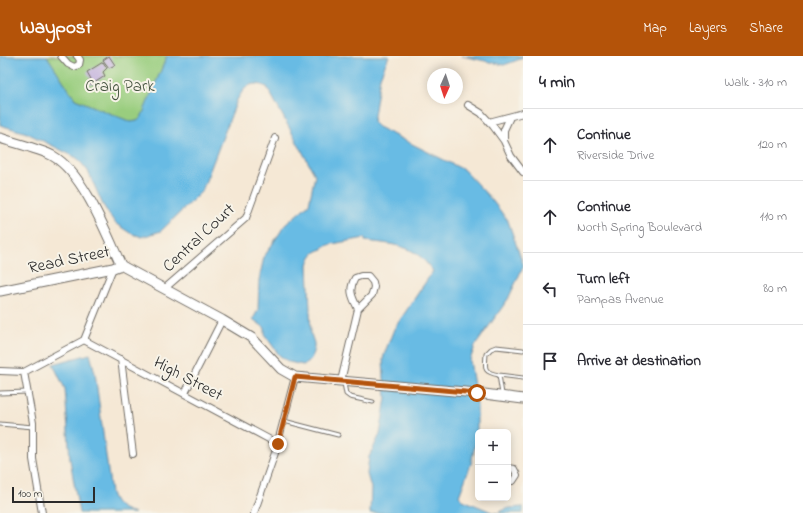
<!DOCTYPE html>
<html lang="en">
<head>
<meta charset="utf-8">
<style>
	body { margin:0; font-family:"Indie Flower",sans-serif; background:#f7f7f7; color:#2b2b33 }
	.controls { position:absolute; right:12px; bottom:12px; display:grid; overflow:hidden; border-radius:6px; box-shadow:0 2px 10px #0003 }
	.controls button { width:36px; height:36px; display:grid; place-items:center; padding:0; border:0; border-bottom:1px solid #e1e1e2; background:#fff; color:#2b2b33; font:20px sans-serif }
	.compass { position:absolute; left:427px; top:12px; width:36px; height:36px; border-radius:50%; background:#fff; box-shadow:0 2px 10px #0003; rotate:183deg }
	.scale { position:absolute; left:12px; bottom:10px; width:83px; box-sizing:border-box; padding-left:4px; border:2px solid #2b2b2b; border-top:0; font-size:11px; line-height:14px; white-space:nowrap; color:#2b2b2b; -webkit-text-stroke:3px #f7f3e8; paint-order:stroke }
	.stop { position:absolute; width:12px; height:12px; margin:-9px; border:3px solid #b45309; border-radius:50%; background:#fff }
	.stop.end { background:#b45309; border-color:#fff; box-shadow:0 1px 4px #0008 }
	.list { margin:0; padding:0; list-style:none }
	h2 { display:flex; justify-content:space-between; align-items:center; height:52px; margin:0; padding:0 16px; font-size:17px }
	h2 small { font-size:13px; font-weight:400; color:#7c7c81 }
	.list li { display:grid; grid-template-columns:26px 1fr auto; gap:12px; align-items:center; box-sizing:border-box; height:72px; padding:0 16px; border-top:1px solid #e1e1e2 }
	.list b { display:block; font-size:15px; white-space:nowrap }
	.list p { margin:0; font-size:13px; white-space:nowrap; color:#7c7c81 }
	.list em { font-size:13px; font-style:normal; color:#7c7c81 }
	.icon { flex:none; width:22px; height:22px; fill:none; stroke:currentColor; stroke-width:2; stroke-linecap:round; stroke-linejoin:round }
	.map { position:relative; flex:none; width:523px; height:457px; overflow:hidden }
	header { display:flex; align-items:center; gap:24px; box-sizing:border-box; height:56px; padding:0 20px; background:#b45309; color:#fff }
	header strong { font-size:19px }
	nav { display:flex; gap:22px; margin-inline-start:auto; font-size:14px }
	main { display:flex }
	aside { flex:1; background:#fff }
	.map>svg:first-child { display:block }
	.green { fill:#99cd7e; stroke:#627c54 }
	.water { fill:#68bbe4; stroke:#4a7388 }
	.building { fill:#bdabdc }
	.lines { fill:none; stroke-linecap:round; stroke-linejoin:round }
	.lane-casing { stroke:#726d66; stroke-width:5 }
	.street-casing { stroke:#726d66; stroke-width:8 }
	.secondary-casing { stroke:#726d66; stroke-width:11 }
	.lane { stroke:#fff; stroke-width:3 }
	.street { stroke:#fff; stroke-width:6 }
	.secondary { stroke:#fff; stroke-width:9 }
	.route { stroke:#b45309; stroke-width:5 }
	.labels { text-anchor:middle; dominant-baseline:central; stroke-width:4; stroke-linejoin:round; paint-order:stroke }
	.park-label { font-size:17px; fill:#465440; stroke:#f7f3e8 }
	.street-label { font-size:17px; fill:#2b2b2b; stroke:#f7f3e8 }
</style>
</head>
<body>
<header>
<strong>Waypost</strong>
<nav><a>Map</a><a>Layers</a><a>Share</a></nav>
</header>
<main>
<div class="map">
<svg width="523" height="457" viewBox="0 0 523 457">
	<rect width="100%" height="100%" fill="#f7f3e8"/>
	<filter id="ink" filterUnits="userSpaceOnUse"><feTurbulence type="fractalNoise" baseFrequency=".025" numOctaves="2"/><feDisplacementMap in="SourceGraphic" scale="8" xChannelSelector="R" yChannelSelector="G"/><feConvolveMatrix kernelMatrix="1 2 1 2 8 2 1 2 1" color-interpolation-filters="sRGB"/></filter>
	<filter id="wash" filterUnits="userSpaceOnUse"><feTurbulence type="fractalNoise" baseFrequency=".012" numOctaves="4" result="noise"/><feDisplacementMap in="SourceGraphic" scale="16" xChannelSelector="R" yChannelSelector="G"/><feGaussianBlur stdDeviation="0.9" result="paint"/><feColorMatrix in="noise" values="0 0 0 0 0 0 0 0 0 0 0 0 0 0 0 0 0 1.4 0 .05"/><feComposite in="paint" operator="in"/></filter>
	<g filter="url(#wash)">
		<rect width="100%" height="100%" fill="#f5e8d5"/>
		<!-- green -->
		<path class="green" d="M47,0H167L141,63L137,65L131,66L75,43Z"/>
		<!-- water -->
		<path class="water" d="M0,0H47L75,43L131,66L137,65L141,62L167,0H389L380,21L373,66L378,71L464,114L492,144L508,165L523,208V211L508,243L475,290L470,304L477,349V380L471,408L459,440L463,444L492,456L497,457L508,452L523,451V457H370L371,432L367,418L369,401L380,378L386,342L384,322L383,303L385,296L394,273L433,215C428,209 423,202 417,198C403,188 382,187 365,185V182L332,188L323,191V193C314,195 310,200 308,209L311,278L314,287V292L311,303L307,307L303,309L289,306L279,299L265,279V272L254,264L253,263L258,254L259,224L264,201L285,169L309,148L315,119L267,31C251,24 245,30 237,44L202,135L161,175L142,181L130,177L115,167L103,149L88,115L77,102L27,77L0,69Z
			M462,0H523V2L504,9Z
			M90,298L95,317L111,437C115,450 123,454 135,457H79L70,403L65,333L53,308Z"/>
		<g id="blocks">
			<!-- building -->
			<path class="building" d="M109,0L115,9L109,12L103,4Z
				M103,6L107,12L103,16L105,20L91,29L88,25L91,23L87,16Z"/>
		</g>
	</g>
	<g filter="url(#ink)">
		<use href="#blocks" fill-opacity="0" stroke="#726d66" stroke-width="1"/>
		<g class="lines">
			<defs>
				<path id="lane" d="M499,319C483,316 485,313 486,298L491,293L496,291L523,294
					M344,327L346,338L350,341L373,346
					M0,337L27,336
					M502,338L499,319L523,322
					M284,365L338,379
					M0,368L33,371"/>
				<path id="street" d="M61,0L68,8L74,11L79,9L80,4L78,1L77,0
					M468,49L481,57L493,70L504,85L511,100L523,116
					M489,66L523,57
					M504,84V74L510,61
					M164,233L246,162L275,82
					M84,284L278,388
					M121,303L133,398
					M0,315L24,316
					M24,316L84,284L113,212
					M24,316L33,367V403L42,457
					M341,325L358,253L372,239L374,231L373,226L368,220H361L355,222C348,234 352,241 358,253
					M185,337L222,264
					M508,412L514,413L517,419L513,425H508
					M254,457L275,397L295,321"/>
				<path id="secondary" d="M0,82C15,87 40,93 53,100C84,118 106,177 121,209L124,211L222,264L252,282L281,313L295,321L477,337L523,343
					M0,235L113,212L121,209"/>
			</defs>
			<!-- lane casing -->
			<use href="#lane" class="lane-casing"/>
			<!-- street casing -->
			<use href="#street" class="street-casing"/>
			<!-- secondary casing -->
			<use href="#secondary" class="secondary-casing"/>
			<!-- lane -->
			<use href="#lane" class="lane"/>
			<!-- street -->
			<use href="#street" class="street"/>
			<!-- secondary -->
			<use href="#secondary" class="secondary"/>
		</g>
	</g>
	<g class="lines" filter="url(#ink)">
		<!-- route -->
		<path class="route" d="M278,388L295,321L477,337"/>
	</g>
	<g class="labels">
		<!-- park labels -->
		<g class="park-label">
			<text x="120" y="30">Craig Park</text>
		</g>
		<!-- street labels -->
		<g class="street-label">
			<text transform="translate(199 182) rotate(-43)">Central Court</text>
			<text transform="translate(69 204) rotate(-12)">Read Street</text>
			<text transform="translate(188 323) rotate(28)">High Street</text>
		</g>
	</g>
</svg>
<div class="controls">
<button>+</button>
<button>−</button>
</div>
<svg class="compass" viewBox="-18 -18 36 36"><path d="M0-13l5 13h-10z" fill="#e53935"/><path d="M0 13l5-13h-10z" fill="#7c7c81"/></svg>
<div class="scale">100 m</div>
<div class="stop" style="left:477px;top:337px"></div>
<div class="stop end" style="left:278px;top:388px"></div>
</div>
<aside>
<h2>4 min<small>Walk · 310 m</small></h2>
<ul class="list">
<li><svg class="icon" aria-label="ahead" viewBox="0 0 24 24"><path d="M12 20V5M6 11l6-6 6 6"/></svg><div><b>Continue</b><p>Riverside Drive</p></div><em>120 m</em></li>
<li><svg class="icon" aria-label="ahead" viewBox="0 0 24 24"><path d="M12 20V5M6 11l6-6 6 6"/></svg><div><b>Continue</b><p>North Spring Boulevard</p></div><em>110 m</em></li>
<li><svg class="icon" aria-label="left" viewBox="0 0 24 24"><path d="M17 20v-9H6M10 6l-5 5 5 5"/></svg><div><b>Turn left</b><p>Pampas Avenue</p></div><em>80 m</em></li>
<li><svg class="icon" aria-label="arrive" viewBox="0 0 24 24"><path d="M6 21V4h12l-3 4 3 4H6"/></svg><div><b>Arrive at destination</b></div></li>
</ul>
</aside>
</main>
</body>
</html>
